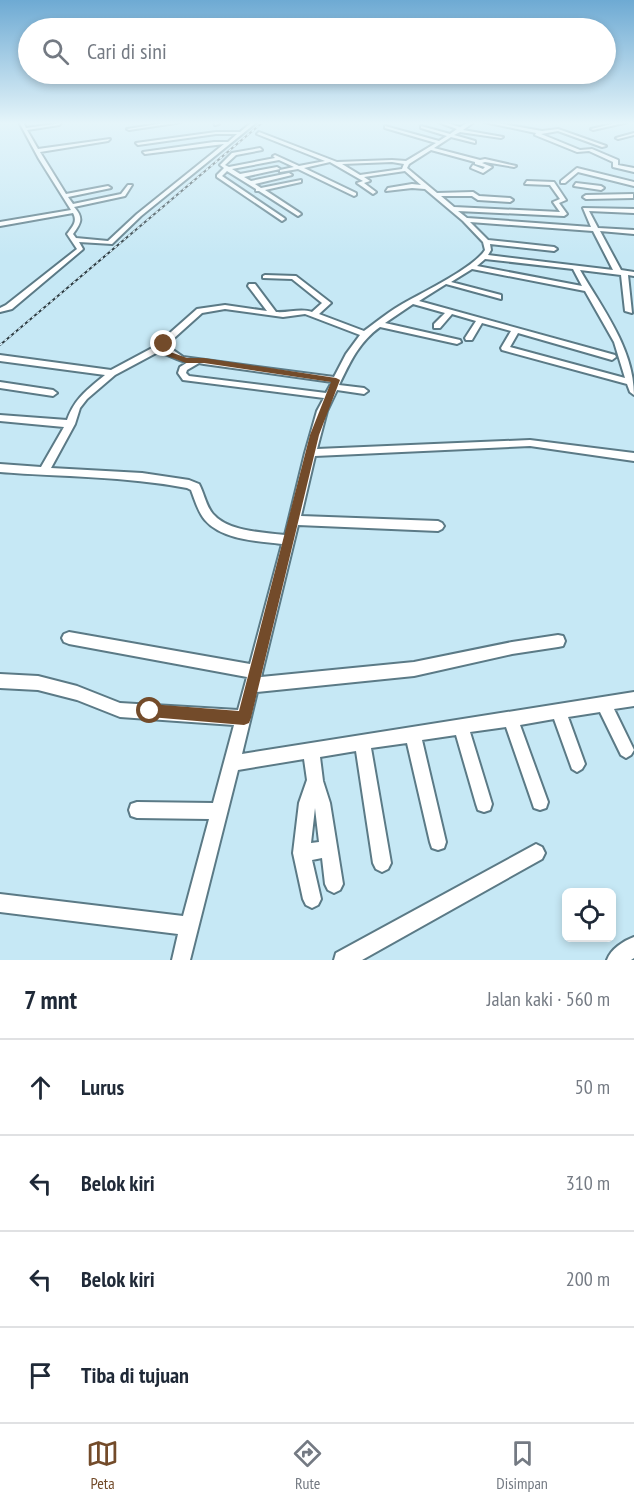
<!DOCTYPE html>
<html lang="id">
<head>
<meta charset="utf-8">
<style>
	body { margin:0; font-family:"PT Sans Narrow",sans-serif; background:#f6f6f7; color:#1f2937 }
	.controls { position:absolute; right:18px; bottom:18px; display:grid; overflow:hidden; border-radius:9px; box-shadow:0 3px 9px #0003 }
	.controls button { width:54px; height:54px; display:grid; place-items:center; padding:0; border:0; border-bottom:2px solid #e0e1e3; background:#fff; color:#1f2937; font:30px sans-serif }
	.stop { position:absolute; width:18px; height:18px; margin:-14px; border:4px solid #734b2a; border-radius:50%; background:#fff }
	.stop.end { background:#734b2a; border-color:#fff; box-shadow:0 2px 6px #0008 }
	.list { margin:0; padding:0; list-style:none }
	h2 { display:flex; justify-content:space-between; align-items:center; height:78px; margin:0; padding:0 24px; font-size:26px }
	h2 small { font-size:20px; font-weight:400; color:#747a83 }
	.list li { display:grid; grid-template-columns:39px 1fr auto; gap:18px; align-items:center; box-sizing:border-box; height:96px; padding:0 24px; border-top:2px solid #e0e1e3 }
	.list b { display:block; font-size:22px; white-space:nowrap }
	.list em { font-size:20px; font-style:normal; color:#747a83 }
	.icon { flex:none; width:33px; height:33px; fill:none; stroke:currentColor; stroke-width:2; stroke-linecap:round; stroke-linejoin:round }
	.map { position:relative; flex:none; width:634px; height:960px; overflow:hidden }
	.search { position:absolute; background:#fff; box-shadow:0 3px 9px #0003; left:18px; right:18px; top:18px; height:66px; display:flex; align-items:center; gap:15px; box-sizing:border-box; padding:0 21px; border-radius:33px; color:#747a83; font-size:22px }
	.sheet { height:462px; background:#fff }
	nav { display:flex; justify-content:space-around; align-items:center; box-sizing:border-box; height:84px; border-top:2px solid #e0e1e3; background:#fff; font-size:16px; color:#747a83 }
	nav a { display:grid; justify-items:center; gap:3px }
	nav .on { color:#734b2a }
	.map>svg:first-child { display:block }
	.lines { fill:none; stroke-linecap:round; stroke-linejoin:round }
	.minor-casing { stroke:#5b7a86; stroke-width:4 }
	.minor { fill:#fff; fill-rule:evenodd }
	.rail-casing { stroke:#2c3b41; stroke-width:2 }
	.rail { stroke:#d9f4ff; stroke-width:1.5; stroke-dasharray:3; stroke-linecap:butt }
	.route { fill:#734b2a }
</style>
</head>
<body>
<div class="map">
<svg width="634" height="960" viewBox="0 0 634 960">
	<rect width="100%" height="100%" fill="#c6e8f5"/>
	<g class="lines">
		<defs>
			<path id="minor" d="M19,122H23L26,128L61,123L59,125L27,130L38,149L110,139L108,141L40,152L66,194L108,186L111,188L68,197L73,204L121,194L128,185H132L125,196L74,207C84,218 81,223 73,234L76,238L108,241L137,214L224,144L145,154L143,152L214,142H228L237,134H216L138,145L136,143L216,132H240L252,122H257L141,216L112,244L79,242L83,249L82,250L12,309L0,312V308L6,305L77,249L67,234C72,227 78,222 73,213L0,226V222L71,210L39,159Z
				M171,122H182L129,130L127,129Z
				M214,122H218L219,124L215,125Z
				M438,122H444L460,127L469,122H474L463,130L503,137L501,138L460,132L454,135L475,141V143L451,137L434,148L480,160L485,159L516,166L514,167L485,162L482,163L492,167L483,173L471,168L473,165L483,169L485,167L475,164V162L431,150L409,164L407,168L437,193L473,192L479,196L510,198L513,200L510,202L478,200L472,196H441L454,207L560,212L553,202L560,199L550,185L525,184L527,181L554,182L566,200L559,203L567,214L564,216L458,211L467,218L591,227L583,208L634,209V213L589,211L598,228L634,230V234L600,231L621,270L634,272V276L628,275L632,313L625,311L621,275L580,270C602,308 634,349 634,395L630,392L627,384L502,350L501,348L511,331L482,323L472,340H466L465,338L476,321L452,314L440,328H434V324L445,313L413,304L385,323L460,340L461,342L457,344L380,327C359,342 350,362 339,385L364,388L368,391L364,394L337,390L327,411L317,449L530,440L634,453V461L530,446L315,456L301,516L438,521L442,523L444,526L442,529L438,531L298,525L261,677L414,662L512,642L558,635L563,636L565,641L563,646L558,647L512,654L414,676L257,692L242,754L634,692V706L614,709L634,750L631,755L626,758L621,755L600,712L568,717L585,764L582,769L577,772L572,769L554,719L520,725L548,802L546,808L540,810L534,808L532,802L506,727L470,732L492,804L490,810L484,812L478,810L476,804L456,735L422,740L446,842L444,848L438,850L432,848L430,842L407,743L371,748L391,863L388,869L382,872L376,869L373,863L356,751L320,757L323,781L330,803L343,884L340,890L334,893L328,890L325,884L322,858L312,860L321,899L318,905L312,908L306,905L303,899L293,853L299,803L307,780L304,759L238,770L190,960H172L178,934L0,912V894L183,916L209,819L137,818L131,816L129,810L131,804L137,802L213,803L234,725L120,717L77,700L38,690L0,688V674L38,676L77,686L120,703L238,710L247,677L69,644L64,642L62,638L64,634L69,632L250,664L282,544C258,541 222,540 205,520C198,512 195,500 191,490L187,488C125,476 62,477 0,472V464L41,467L64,427L0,421V415L67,420C75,398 87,390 105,375L0,361V355L111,370L154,347L197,309L225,305L267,311L248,286L249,284H255L276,312C288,313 301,308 312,312L322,303L292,279L263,278V276L265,275L296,276L331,303L319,314L364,331C375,323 387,313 399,306C419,294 474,268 485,250L483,242L463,221L425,189L412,188L386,191L388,188L412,184L421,185L405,171L364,177L370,181L364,183L376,192L373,194L357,183L363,181L330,162L304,168L356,193V195L354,196L298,169L280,172V170L294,167L279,160L232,169L240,174L277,167L280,169L244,177L251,181L289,173L292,175L255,184L261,188L301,180V182L265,190L300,213L301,214L298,216L259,191H256V189L227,171L222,176L284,218L285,219L282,221L217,177V175L224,168L220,165L232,153L260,148L262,150L236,155L225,165L229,167L275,158L273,156L275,155L299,166L325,161L257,134L259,132L337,162L392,160L406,161L436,143L385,128V126L439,141L447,136L421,128V126L450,134L457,129ZM392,162L404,164L402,169L360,175L342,164ZM470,222L593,231L613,270L488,255L491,250L490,244L554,251L557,249L554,247L488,240ZM485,259L573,269L582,286L477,266ZM472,269L585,291L614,342L625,378L510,347L518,333L612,360L616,357L615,355L419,301L446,284L501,299V295L451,282ZM225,309L283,317L305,314L360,335L346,354L334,377L183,357L173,350L163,348L202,313ZM158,352C169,354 177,361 188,362L180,367L178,373L183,380L324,398L317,411L305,453L285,535C262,532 229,532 213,514C206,506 204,493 199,484L189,480L142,473L51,468L75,424L80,408L87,399L115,375ZM199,363L204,364L332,382L326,393L189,376L186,373L187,370ZM315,808L319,842L311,843Z
				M484,122H492L542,131L558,129L606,146L602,147L558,131L541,134L580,150L592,149L618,160V165L634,168V172L613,167V162L589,151L577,152L535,135L536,133Z
				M620,122H628L593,130L591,129Z
				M634,133V135L618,139L616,138Z
				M577,168L634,182V186L578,172L565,183H561V181Z
				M576,183L601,186L604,188L601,190L574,186Z
				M633,194V198L586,199L583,197L586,195Z
				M0,382L53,390L57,393L53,396L0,388Z
				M536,844L542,847L545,853L542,859L362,960H334L336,953Z
				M634,937V958L631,960H607C611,949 623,941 634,937Z"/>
		</defs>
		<!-- minor casing -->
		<use href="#minor" class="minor-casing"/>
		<!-- minor -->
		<use href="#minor" class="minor"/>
		<defs>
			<path id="rail" d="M0,345L263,122"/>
		</defs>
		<!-- rail casing -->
		<use href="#rail" class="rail-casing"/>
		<!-- rail -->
		<use href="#rail" class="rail"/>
	</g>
	<!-- sky -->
	<linearGradient id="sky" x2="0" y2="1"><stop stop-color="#6eaad3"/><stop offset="0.48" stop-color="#e5f5fa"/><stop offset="1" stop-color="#e5f5fa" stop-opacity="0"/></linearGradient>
	<rect width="634" height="256" fill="url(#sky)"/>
	<!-- route -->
	<path class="route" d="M164,342L167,344L162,349L187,358H204L336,378L340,380L319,435L251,718L249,723L244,725L150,717L145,715L143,711L145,706L150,704L239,711L310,435L331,382L204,363H186L154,351V347Z"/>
</svg>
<div class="controls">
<button><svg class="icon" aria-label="locate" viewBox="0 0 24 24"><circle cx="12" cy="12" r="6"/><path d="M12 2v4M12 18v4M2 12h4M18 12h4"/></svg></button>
</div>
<div class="stop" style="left:150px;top:711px"></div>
<div class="stop end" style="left:164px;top:344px"></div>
<div class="search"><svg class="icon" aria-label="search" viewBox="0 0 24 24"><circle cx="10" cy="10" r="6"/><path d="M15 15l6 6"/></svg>Cari di sini</div>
</div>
<section class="sheet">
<h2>7 mnt<small>Jalan kaki · 560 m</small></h2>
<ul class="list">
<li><svg class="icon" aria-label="ahead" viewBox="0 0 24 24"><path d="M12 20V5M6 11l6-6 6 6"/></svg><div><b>Lurus</b></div><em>50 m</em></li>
<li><svg class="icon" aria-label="left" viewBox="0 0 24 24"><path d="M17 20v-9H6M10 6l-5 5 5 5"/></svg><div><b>Belok kiri</b></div><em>310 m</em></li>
<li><svg class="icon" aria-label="left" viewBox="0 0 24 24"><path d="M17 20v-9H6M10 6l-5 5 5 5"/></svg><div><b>Belok kiri</b></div><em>200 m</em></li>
<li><svg class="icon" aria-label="arrive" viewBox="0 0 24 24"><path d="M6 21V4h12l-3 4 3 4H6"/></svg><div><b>Tiba di tujuan</b></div></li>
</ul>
</section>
<nav>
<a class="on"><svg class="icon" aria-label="map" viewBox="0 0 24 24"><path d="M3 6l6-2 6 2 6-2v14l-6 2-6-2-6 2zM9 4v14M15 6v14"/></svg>Peta</a>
<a><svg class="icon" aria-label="directions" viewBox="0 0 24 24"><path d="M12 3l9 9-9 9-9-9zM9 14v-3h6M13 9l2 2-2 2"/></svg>Rute</a>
<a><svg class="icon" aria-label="saved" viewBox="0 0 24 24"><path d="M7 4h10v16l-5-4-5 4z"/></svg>Disimpan</a>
</nav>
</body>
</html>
